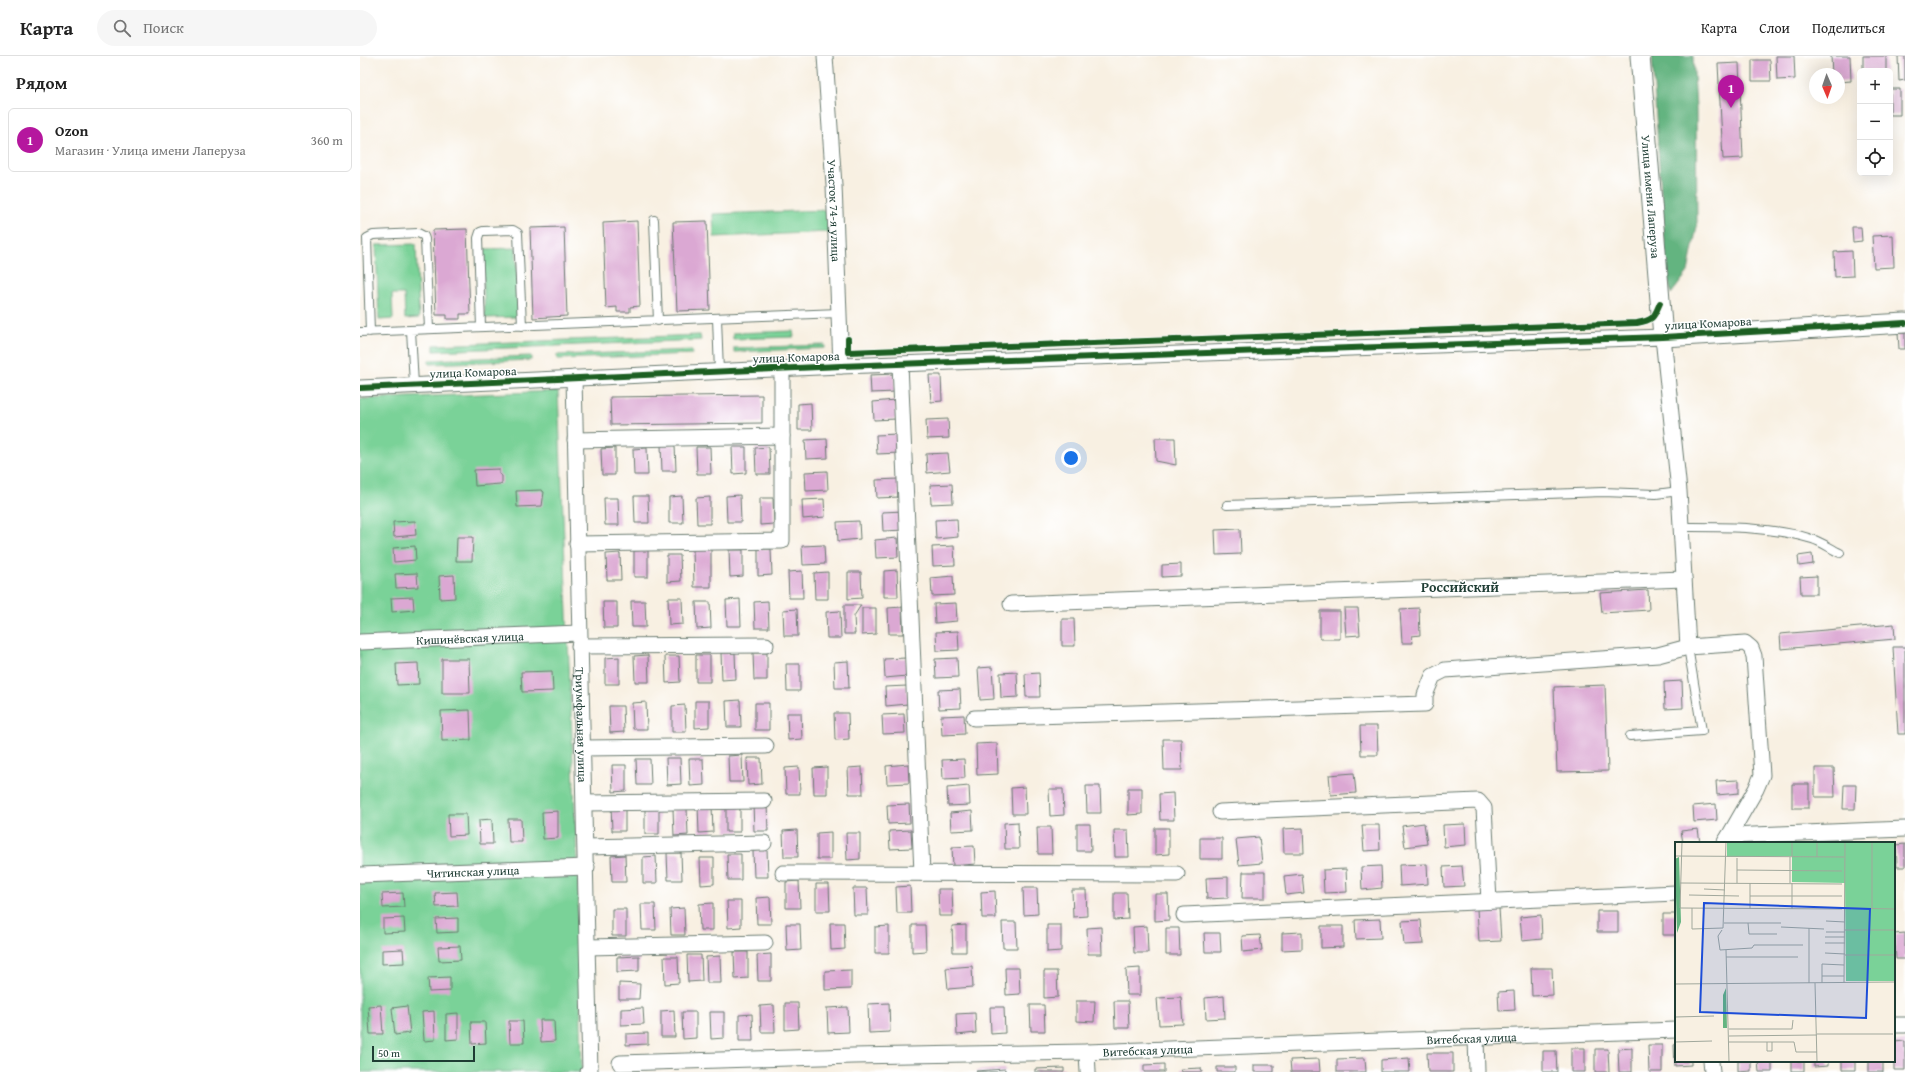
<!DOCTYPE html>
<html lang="ru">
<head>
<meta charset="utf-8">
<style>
	body { margin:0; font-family:"Gentium Book Plus",serif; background:#f6f6f6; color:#222 }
	.controls { position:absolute; right:12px; top:12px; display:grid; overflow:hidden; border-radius:6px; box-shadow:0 4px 16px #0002 }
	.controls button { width:36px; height:36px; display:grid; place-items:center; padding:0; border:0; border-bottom:1px solid #e0e0e0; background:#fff; color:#222; font:20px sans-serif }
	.compass { position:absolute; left:1449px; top:12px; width:36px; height:36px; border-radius:50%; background:#fff; box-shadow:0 4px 16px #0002; rotate:178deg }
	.scale { position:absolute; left:12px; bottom:10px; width:103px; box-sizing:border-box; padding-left:4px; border:2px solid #1f3d34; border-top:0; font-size:11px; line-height:14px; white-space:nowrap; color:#1f3d34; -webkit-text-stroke:3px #fff; paint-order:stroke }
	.you { position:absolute; left:711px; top:402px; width:14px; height:14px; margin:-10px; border:3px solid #fff; border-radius:50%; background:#1a73e8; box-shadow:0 0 0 6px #1a73e833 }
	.badge { display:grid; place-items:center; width:26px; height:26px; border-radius:50%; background:#b5179e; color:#fff; font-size:13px; font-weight:700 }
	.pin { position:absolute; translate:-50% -33px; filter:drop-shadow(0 1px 2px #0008) }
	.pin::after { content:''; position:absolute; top:21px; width:14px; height:12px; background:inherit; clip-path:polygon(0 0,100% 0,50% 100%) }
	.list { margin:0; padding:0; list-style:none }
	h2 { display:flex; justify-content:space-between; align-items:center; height:52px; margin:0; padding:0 16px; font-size:17px }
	h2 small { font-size:13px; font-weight:400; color:#767676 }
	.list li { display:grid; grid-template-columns:26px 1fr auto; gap:12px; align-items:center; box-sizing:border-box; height:64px; margin:0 8px 8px; padding:0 8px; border:1px solid #e0e0e0; border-radius:6px }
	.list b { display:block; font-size:15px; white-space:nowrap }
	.list p { margin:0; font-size:13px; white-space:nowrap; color:#767676 }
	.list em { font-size:13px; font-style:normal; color:#767676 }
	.icon { flex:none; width:22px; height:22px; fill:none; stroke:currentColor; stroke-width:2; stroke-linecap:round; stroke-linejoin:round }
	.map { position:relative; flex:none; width:1545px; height:1016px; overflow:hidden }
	header { display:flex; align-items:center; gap:24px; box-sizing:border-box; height:56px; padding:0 20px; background:#fff; border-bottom:1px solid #e0e0e0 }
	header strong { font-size:19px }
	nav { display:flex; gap:22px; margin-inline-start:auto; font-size:14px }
	.search { width:280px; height:36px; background:#f6f6f6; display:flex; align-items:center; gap:10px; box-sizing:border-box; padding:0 14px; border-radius:22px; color:#767676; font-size:15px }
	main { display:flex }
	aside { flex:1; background:#fff }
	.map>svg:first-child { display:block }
	.green { fill:#7ad298; stroke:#4c8866 }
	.forest { fill:#63b480; stroke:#41785a }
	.building { fill:#dba8d3 }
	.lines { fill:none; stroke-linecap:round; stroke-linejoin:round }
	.service-casing { stroke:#6b7c71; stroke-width:10 }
	.minor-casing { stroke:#6b7c71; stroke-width:17 }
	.tertiary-casing { stroke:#6b7c71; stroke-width:21 }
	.service { stroke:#fff; stroke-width:8 }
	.minor { stroke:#fff; stroke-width:15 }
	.tertiary { stroke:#fff; stroke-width:19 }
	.cycleway-casing { stroke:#fff; stroke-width:8 }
	.cycleway { stroke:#1b5e20; stroke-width:6 }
	.labels { text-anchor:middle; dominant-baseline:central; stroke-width:3; stroke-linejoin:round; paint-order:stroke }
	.street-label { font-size:12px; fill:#1f3d34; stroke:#fff }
	.quarter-label { font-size:14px; font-weight:bold; fill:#1f3d34; stroke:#fff }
	.inset-road { fill:none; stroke:#a1a89c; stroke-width:1 }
	.view { fill:#1d4ed8; fill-opacity:0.15; stroke:#1d4ed8; stroke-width:2 }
	.inset-edge { fill:none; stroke:#1f3d34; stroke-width:2 }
</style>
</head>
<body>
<header>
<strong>Карта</strong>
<div class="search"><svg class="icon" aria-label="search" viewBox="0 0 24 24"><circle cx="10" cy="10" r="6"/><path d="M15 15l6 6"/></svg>Поиск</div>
<nav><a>Карта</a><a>Слои</a><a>Поделиться</a></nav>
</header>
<main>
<aside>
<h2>Рядом<small></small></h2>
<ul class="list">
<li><span class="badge">1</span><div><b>Ozon</b><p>Магазин · Улица имени Лаперуза</p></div><em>360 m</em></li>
</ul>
</aside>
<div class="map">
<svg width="1545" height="1016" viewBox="0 0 1545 1016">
	<rect width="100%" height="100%" fill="#fff"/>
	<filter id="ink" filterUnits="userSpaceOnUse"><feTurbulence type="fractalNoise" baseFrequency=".025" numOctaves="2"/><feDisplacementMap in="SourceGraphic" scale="8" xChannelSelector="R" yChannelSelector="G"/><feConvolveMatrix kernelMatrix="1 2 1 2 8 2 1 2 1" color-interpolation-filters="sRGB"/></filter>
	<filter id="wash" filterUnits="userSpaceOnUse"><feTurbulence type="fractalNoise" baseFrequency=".012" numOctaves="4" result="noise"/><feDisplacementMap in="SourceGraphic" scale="16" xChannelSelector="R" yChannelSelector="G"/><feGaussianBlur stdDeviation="0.9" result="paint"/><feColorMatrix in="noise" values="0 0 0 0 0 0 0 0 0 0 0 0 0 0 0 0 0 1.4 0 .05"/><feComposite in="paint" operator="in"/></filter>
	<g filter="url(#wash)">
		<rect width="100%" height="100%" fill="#f8f0e2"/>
		<!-- green -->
		<path class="green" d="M468,154L469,176L354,181L353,158Z
			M56,188L59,262L45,263L44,238H32L33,263L19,264L16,189Z
			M156,192L159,261L125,262L122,193Z
			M433,275L434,281L373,283V277Z
			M340,279L341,284L74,295V289Z
			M465,289V292L374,296V292Z
			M332,294V298L197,303V299Z
			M171,300V304L69,308V304Z
			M198,335L218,830L222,1016H0V343Z"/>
		<!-- forest -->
		<path class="forest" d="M1292,0H1333L1336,52L1337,170L1328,216L1311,238L1306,211Z"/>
		<g id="blocks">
			<!-- building -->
			<path class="building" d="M1416,0H1434L1435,23L1417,24Z
				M1471,0H1490L1491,25L1479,26V18H1472Z
				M1503,0H1526V15H1503Z
				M1538,0H1545V24L1539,25Z
				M1392,4H1410L1411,25H1392Z
				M1379,7L1383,102L1363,103L1358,8Z
				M1530,33H1540V59H1530Z
				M277,165L280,250L270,251V256H257V251L246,252L243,167Z
				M347,165L350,254L317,255L313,166Z
				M204,171L207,260L173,262L170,172Z
				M1492,171H1501L1502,185L1493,186Z
				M107,173L110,258H100V263H87V259H76L73,174Z
				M1533,179L1534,211L1514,212L1512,180Z
				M1492,195L1493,220L1475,221L1474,196Z
				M1538,277H1545V293H1539Z
				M534,318L535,336L511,337L510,319Z
				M569,319H581L582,345L571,346Z
				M402,339V367L251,369L250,341Z
				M535,344L536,363L514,364L513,346Z
				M451,347L452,374H438V348Z
				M588,363L589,382L567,383L566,364Z
				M538,378L539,397L517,398L516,379Z
				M795,382H815L816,409L796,405Z
				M467,383L468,402L446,403L445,384Z
				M301,389H315L316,415H302Z
				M336,391H350L351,418H337Z
				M372,391H386V417L373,418Z
				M409,391L410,418H396L395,392Z
				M255,392V419H242L241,393Z
				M287,392L288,419H274L273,393Z
				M588,397L590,415L567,417L566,398Z
				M139,413V418L142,420V427L140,428L115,430L114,414Z
				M467,415L468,434L446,435L445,416Z
				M538,423L539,441L517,442L516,424Z
				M592,428L593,447L571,448L570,429Z
				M181,434L184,436L182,450L157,451L156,435Z
				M380,439L381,466H367L366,440Z
				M274,440H288L289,467H275Z
				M322,440L323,467H309V441Z
				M350,441V468H337L336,442Z
				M244,442H258L259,469H245Z
				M400,442H413L414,468L400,469Z
				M464,443L465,461L443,463L442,444Z
				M544,455L545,474L523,475L522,456Z
				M597,463L598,481L576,483L575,464Z
				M55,465L56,479L34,481L33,466Z
				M499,465L500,483L478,485L477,466Z
				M880,473L881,498L856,499L855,474Z
				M97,481H113L112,505H96Z
				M537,482L538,501L516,502L515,484Z
				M464,489L465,508L443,509L442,490Z
				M55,490L56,504L34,506L33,492Z
				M594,490L595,509L573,510L572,491Z
				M351,492V531H334L333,493Z
				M398,493H411L412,519L398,520Z
				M288,494V521H274V495Z
				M369,494H383V520L370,521Z
				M260,497L261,524H247L246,498Z
				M1452,498L1453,508L1439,510L1438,500Z
				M307,499H320L321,525L307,526Z
				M821,508V520L802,521V509Z
				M537,514L538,541H524V515Z
				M442,515L443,542H429L428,516Z
				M468,516V543H455L454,517Z
				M488,516H501L502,542L488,543Z
				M57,517L58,531L36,532L35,518Z
				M94,519L95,542L80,543L79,520Z
				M593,520L594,539L572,540L571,522Z
				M1457,520V538H1441L1440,521Z
				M1288,534L1289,554L1242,557L1240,537Z
				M53,541L54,554L32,556L31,542Z
				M308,542H322L323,568L309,569Z
				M380,543L381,570H367L366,544Z
				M271,545H285L286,571H272Z
				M408,545L409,572H395L394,546Z
				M243,546H257V572H244Z
				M336,546H350L351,572L337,573Z
				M596,547L597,565L575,567L574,548Z
				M484,549H501L494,560L495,578H484Z
				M542,551L543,578H529L528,552Z
				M502,552H516V578L502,579Z
				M984,552H998L1000,579L986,580Z
				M1059,552L1060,579L1052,580L1053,587H1042L1040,553Z
				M437,553L438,580H424L423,554Z
				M480,555L481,582H467L466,556Z
				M960,555H980V583H960Z
				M702,563H714L715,590H702Z
				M1534,568L1535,583L1421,593L1420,578Z
				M598,575L599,594L577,595L576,576Z
				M1533,591H1545V678H1538Z
				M361,597H375L376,623L362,624Z
				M393,597H407V624H394Z
				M288,599L289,626H275L274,600Z
				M336,599H350V626H336Z
				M305,600H319L320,626L306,627Z
				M259,601V628H245V602Z
				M546,602L547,620L525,622L524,603Z
				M597,602L598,621L576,622L575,603Z
				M82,603H109L110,637H82Z
				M488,605L489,632H475L474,606Z
				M58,607L59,628L37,629L36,608Z
				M426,608H440V635H427Z
				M632,611L634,643L620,644L618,612Z
				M192,615L193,635L162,636L161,616Z
				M657,616L658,641L641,642L640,617Z
				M679,617L680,641H666L665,618Z
				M1322,625L1323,652L1305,653L1304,626Z
				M1245,629L1248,715L1197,716L1194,631Z
				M547,630L548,648L526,650L525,631Z
				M600,633L601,652L579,653L578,634Z
				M380,644L381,671H367L366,645Z
				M335,645H349V671L335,672Z
				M286,646L287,673H273L272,647Z
				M395,647H409V674H395Z
				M325,649L326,676H312V650Z
				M249,650H263L264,676L250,677Z
				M110,654L111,684L82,685L81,655Z
				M427,657H441L442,683L428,684Z
				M474,657H488L489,683L475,684Z
				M544,658L545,677L523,678L522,659Z
				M604,659L605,678L582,679L581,660Z
				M1000,670H1017L1018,699H1001Z
				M803,683H821L822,714H804Z
				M637,687L638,718L617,719L616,688Z
				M382,699L383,726H369L368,700Z
				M306,702H320L321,728L307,729Z
				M387,702H401L402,728L388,729Z
				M276,703H290L291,729H277Z
				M329,703H343L344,729L330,730Z
				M604,703L605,722L583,723L582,704Z
				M548,708L549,727L527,728L526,710Z
				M252,709H266V735L253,736Z
				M439,711L440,738H426L425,712Z
				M467,711V738H454L453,712Z
				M502,711L503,738H489L488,712Z
				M1455,712H1474L1475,741H1455Z
				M994,717L996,737L971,739L969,719Z
				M1379,724V737L1357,739L1356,725Z
				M1432,728H1449V752H1432Z
				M1484,729H1496L1495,753H1483Z
				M609,730L610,749L588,750L587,732Z
				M726,730H740L741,757H727Z
				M665,731L666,758H652L651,732Z
				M768,732H782V758L768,759Z
				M689,733H703L704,759L690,760Z
				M813,737L814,764H800L799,738Z
				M251,748H265V775H252Z
				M393,748H407L408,775H394Z
				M549,748L550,767L528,768L527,749Z
				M1356,748L1357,764L1334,766L1333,750Z
				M366,749H380V776H366Z
				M338,750H352L353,776L339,777Z
				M285,752H299V778H285Z
				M313,753H327L328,779L314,780Z
				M198,755V782L183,783L182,756Z
				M612,755L613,774L591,775L590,757Z
				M88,758H106L107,779L89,780Z
				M132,763L133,788H120L119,764Z
				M148,763H161L162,786H149Z
				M658,766L659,793H645L644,767Z
				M1064,767L1067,788L1045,791L1042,770Z
				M717,768H730L731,795H717Z
				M1105,768L1106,789L1084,791L1083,769Z
				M1002,769H1019L1020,794L1004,795Z
				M677,771H691L692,798H678Z
				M795,772H809V798L795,799Z
				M943,772L944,797H924L923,773Z
				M1338,773L1340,787H1323L1321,775Z
				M437,774L438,801H424L423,775Z
				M551,774L552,792L530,793L529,775Z
				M754,774H768L769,801H755Z
				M471,776V803H457V777Z
				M486,777H500V803L487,804Z
				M899,781L902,807L879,809L876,783Z
				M840,782H862V803H840Z
				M1545,788V811H1537L1536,789Z
				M614,790L615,808L593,810L592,791Z
				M407,794L408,821H394L393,795Z
				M307,797H321L322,824H308Z
				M367,798H381V824H368Z
				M265,799L266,826H252L251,800Z
				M296,800L297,827H283V801Z
				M340,802H354V828L341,829Z
				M1067,808L1068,828L1040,830L1039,809Z
				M1021,810L1022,832L1002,834L1001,811Z
				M1102,810L1104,830L1084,831L1083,811Z
				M986,813L987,836L964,837L963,814Z
				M883,816H905V842H882Z
				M942,818L944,837L926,839L924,820Z
				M868,821V842L847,843L846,822Z
				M439,825L440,852H426V826Z
				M456,828H469L470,855H456Z
				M550,830L551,857H537L536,831Z
				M493,832H507L508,859H494Z
				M663,832H677L678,858L664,859Z
				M578,833H592L593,860H579Z
				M712,834H726L727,860L713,861Z
				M635,835L636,862H622L621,836Z
				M97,836L98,850L76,851L75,837Z
				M43,837L44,851L23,852L22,838Z
				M754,837H767L768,863L754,864Z
				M795,838H808L809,864L795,865Z
				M410,841L411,868H397L396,842Z
				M367,845H381V871L368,872Z
				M353,847V874H340L339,848Z
				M281,848H295L296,874H282Z
				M324,852L325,879H311L310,853Z
				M1139,852L1141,885L1119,886L1117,853Z
				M252,853H266V880H252Z
				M1237,855H1258V876H1237Z
				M1303,858H1316V879H1303Z
				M1181,859L1182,883L1162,885L1160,861Z
				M44,862L45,876L23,877V863Z
				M98,862V876L77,877L76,863Z
				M1020,863L1021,882L996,883L995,864Z
				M1061,864L1063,888L1044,889L1042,865Z
				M642,866H656L657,892H643Z
				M470,867H484L485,893L471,894Z
				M426,868H440L441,894L427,895Z
				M552,869H565L566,895L552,896Z
				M606,869V896H593L592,870Z
				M687,869H701V895L687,896Z
				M529,870V897H515V871Z
				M787,870L788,897H774L773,871Z
				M961,870H983V891L961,892Z
				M741,871L742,898H728L727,872Z
				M806,872H819L820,899H806Z
				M942,876V893L922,894V877Z
				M844,877H860L861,896H845Z
				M1545,877V903H1536L1534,878Z
				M900,879L902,894L883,896L882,880Z
				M100,890L101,904L79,905L78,891Z
				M43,893L44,907L22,908V894Z
				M374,896H388V922L375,923Z
				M411,898V925H398L397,899Z
				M327,899H341L342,925L328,926Z
				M279,900V915L257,916V901Z
				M360,900L361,927H347L346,901Z
				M304,901H318L319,927L305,928Z
				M612,910L613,931L588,933L586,912Z
				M645,912H659L660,938L646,939Z
				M780,912V939H767L766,913Z
				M1171,912H1192L1193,939L1172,940Z
				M491,914V933L465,934V915Z
				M684,915H697L698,941L684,942Z
				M90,921V935L69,936L68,922Z
				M259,927L280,928L279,943H259Z
				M1154,935L1155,954L1139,955L1138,936Z
				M864,940L865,962L846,963L845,942Z
				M821,941L823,968L799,969L797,942Z
				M716,945H735L734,966L716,965Z
				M754,945H768L769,972H755Z
				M425,947H438L439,973L425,974Z
				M529,947L530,976L509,977L508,948Z
				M21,949L23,978H10L8,950Z
				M414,949L415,976H401L400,950Z
				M670,949H684L685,975H671Z
				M47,950L50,977L35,979L32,952Z
				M488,951L489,976L468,977L467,952Z
				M630,951H644L645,977L631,978Z
				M283,952L284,968L261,969V953Z
				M314,954L315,981H301V955Z
				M74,955L75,984L64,985L62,956Z
				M322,956H336V982L323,983Z
				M350,956H364V982L351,983Z
				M98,957V983L86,984V958Z
				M615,957L616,977L597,979L596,958Z
				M392,958L393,985H379V959Z
				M180,964H194L195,985L181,986Z
				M149,965H163L164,987H150Z
				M111,966H125L126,987L112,988Z
				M288,977V988L266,989V978Z
				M1545,985V1014H1534V986Z
				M1316,988V1005H1331V1009L1315,1010L1314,989Z
				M1288,989H1302V1016H1289Z
				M1211,992H1225V1016H1211Z
				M1272,992V1016H1259L1258,993Z
				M1235,993H1248L1249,1016H1235Z
				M1183,995H1196L1197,1016H1183Z
				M1067,997H1093V1016H1068Z
				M1005,1002L1006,1016H977V1003Z
				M1049,1002L1050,1016H1021V1004Z
				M959,1003L960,1016H931L930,1004Z
				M1378,1005H1391V1015L1378,1016Z
				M1398,1005H1412V1016H1399Z
				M1431,1005H1444V1015H1431Z
				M1454,1005H1468V1010L1454,1011Z
				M1482,1005H1495V1014H1482Z
				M1509,1005H1523V1016H1509Z
				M804,1008V1016H784V1009Z
				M894,1009H914V1016H894Z
				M857,1011H875V1016H857Z
				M704,1012V1016H675V1013Z
				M841,1012L842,1016H822L821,1013Z
				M645,1013V1016H616V1015Z"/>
		</g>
	</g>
	<g filter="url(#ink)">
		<use href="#blocks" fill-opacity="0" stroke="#6b7c71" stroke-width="1"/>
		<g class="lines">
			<defs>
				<path id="service" d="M294,164L298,265
					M357,262L359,316
					M121,271L118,182L120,176L123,175L153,174L158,177L162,270
					M51,274L54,329
					M0,276L479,257
					M10,276L7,182L13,179L58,177L64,180L65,183L69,273
					M867,449L1243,436L1296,438L1319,435
					M1320,471C1364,471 1410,470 1452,483C1462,486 1471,493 1480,497
					M1270,680L1342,675L1328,591"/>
				<g id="minor">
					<path id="s1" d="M465,0L474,129L481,310"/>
					<path d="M540,308L562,817"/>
					<path id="s2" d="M214,322C218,554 226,785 230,1016H228"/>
					<path d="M0,332L481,310L1303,281L1319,435L1328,591"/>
					<path d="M215,384L422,380"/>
					<path d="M217,488L422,485V313"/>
					<path d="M651,548L1324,523"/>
					<path id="s3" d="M0,586L219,577"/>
					<path d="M219,590L406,589"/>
					<path d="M614,662L1065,648V639L1073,620L1085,614L1298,599L1328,591L1385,587L1391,592L1394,600L1402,719L1396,733L1369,780"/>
					<path d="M223,692L406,690"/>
					<path d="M225,747L404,745"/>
					<path d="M860,756L1118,745L1124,752L1129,845"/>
					<path d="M1365,786L1369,780L1545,773"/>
					<path d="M226,791L404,787"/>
					<path d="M423,817L817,818"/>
					<path id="s4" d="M0,819L227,811"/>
					<path d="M824,859L1316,837"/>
					<path d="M228,891L405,887"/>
					<path d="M1534,969H1545"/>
					<path d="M1116,982L1117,1016"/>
					<path d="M727,996L728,1016"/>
					<path d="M1351,1005L1352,1016"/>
					<path id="s5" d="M260,1007L493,1000L727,996L1316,974"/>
				</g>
				<g id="tertiary">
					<path id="s6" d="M1280,0L1303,281L1545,267"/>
				</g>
			</defs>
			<!-- service casing -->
			<use href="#service" class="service-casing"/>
			<!-- minor casing -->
			<use href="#minor" class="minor-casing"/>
			<!-- tertiary casing -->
			<use href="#tertiary" class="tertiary-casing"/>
			<!-- service -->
			<use href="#service" class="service"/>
			<!-- minor -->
			<use href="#minor" class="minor"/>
			<!-- tertiary -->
			<use href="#tertiary" class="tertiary"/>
			<defs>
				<path id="cycleway" d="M488,283V296L1277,267C1294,264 1294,261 1300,247
					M0,332L481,310L1303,281L1545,267"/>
			</defs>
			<!-- cycleway casing -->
			<use href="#cycleway" class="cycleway-casing"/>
			<!-- cycleway -->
			<use href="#cycleway" class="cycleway"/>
		</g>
	</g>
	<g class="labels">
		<!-- street labels -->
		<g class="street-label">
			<text stroke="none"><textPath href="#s6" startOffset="141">Улица имени Лаперуза</textPath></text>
			<text stroke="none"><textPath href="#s1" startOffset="155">Участок 74-я улица</textPath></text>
			<text transform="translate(1348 267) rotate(-3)">улица Комарова</text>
			<text transform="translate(436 301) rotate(-2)">улица Комарова</text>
			<text transform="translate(113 316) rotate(-2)">улица Комарова</text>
			<text stroke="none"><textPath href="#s3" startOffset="110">Кишинёвская улица</textPath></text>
			<text stroke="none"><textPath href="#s2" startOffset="347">Триумфальная улица</textPath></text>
			<text stroke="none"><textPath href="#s4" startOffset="113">Читинская улица</textPath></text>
			<text stroke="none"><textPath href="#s5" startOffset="852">Витебская улица</textPath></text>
			<text stroke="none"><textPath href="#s5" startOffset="528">Витебская улица</textPath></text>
		</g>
		<!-- quarter labels -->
		<g class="quarter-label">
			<text x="1100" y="531">Российский</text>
		</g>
	</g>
	<!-- overview -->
	<g transform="translate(1315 786)">
		<rect width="220" height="220" fill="#f8f0e2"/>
		<path d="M52,0H220V139H171L170,41L117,40V14L52,15Z" fill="#7ad298"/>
		<path d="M4,15L6,80L2,91L0,17ZM51,146L52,186H48V153Z" fill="#63b480"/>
		<path class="inset-road" d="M7,0L5,66L167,67M142,0V15M0,14L169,15M117,14V0M115,15V41M62,28L167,29M5,41L167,42M62,41V16M29,47L50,48M14,53L64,54M75,54H167M17,66V87L48,86L51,0M170,66L220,67M75,67V41M117,67V41M197,67V0M151,79L170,80M49,81H106M73,81L74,92H102M106,85L149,87M134,86V141M47,88L43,94L45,108L77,106L79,103H128M170,88H220M151,90H170M150,95H170M150,101H170M51,108L54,220M150,111L170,112M170,113H220M51,115H123M147,134H169M140,141L142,220M147,141V122L169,123M169,141L170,0M0,142L220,140M0,175L39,174M54,187H117L118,178M142,192H218M54,194L142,193M0,200L37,199M54,200H119L121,210H142M92,200V209H97V200"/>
		<path class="view" d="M29,61L195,67L191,176L25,170Z"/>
		<rect width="220" height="220" class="inset-edge"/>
	</g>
</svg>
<div class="controls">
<button>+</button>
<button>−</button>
<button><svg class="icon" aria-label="locate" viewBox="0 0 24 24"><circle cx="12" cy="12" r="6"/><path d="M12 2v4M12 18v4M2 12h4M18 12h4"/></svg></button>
</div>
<svg class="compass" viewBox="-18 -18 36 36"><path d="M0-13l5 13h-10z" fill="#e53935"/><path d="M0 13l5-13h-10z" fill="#767676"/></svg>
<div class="scale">50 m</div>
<div class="you"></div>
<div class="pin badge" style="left:1371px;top:52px">1</div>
</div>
</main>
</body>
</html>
